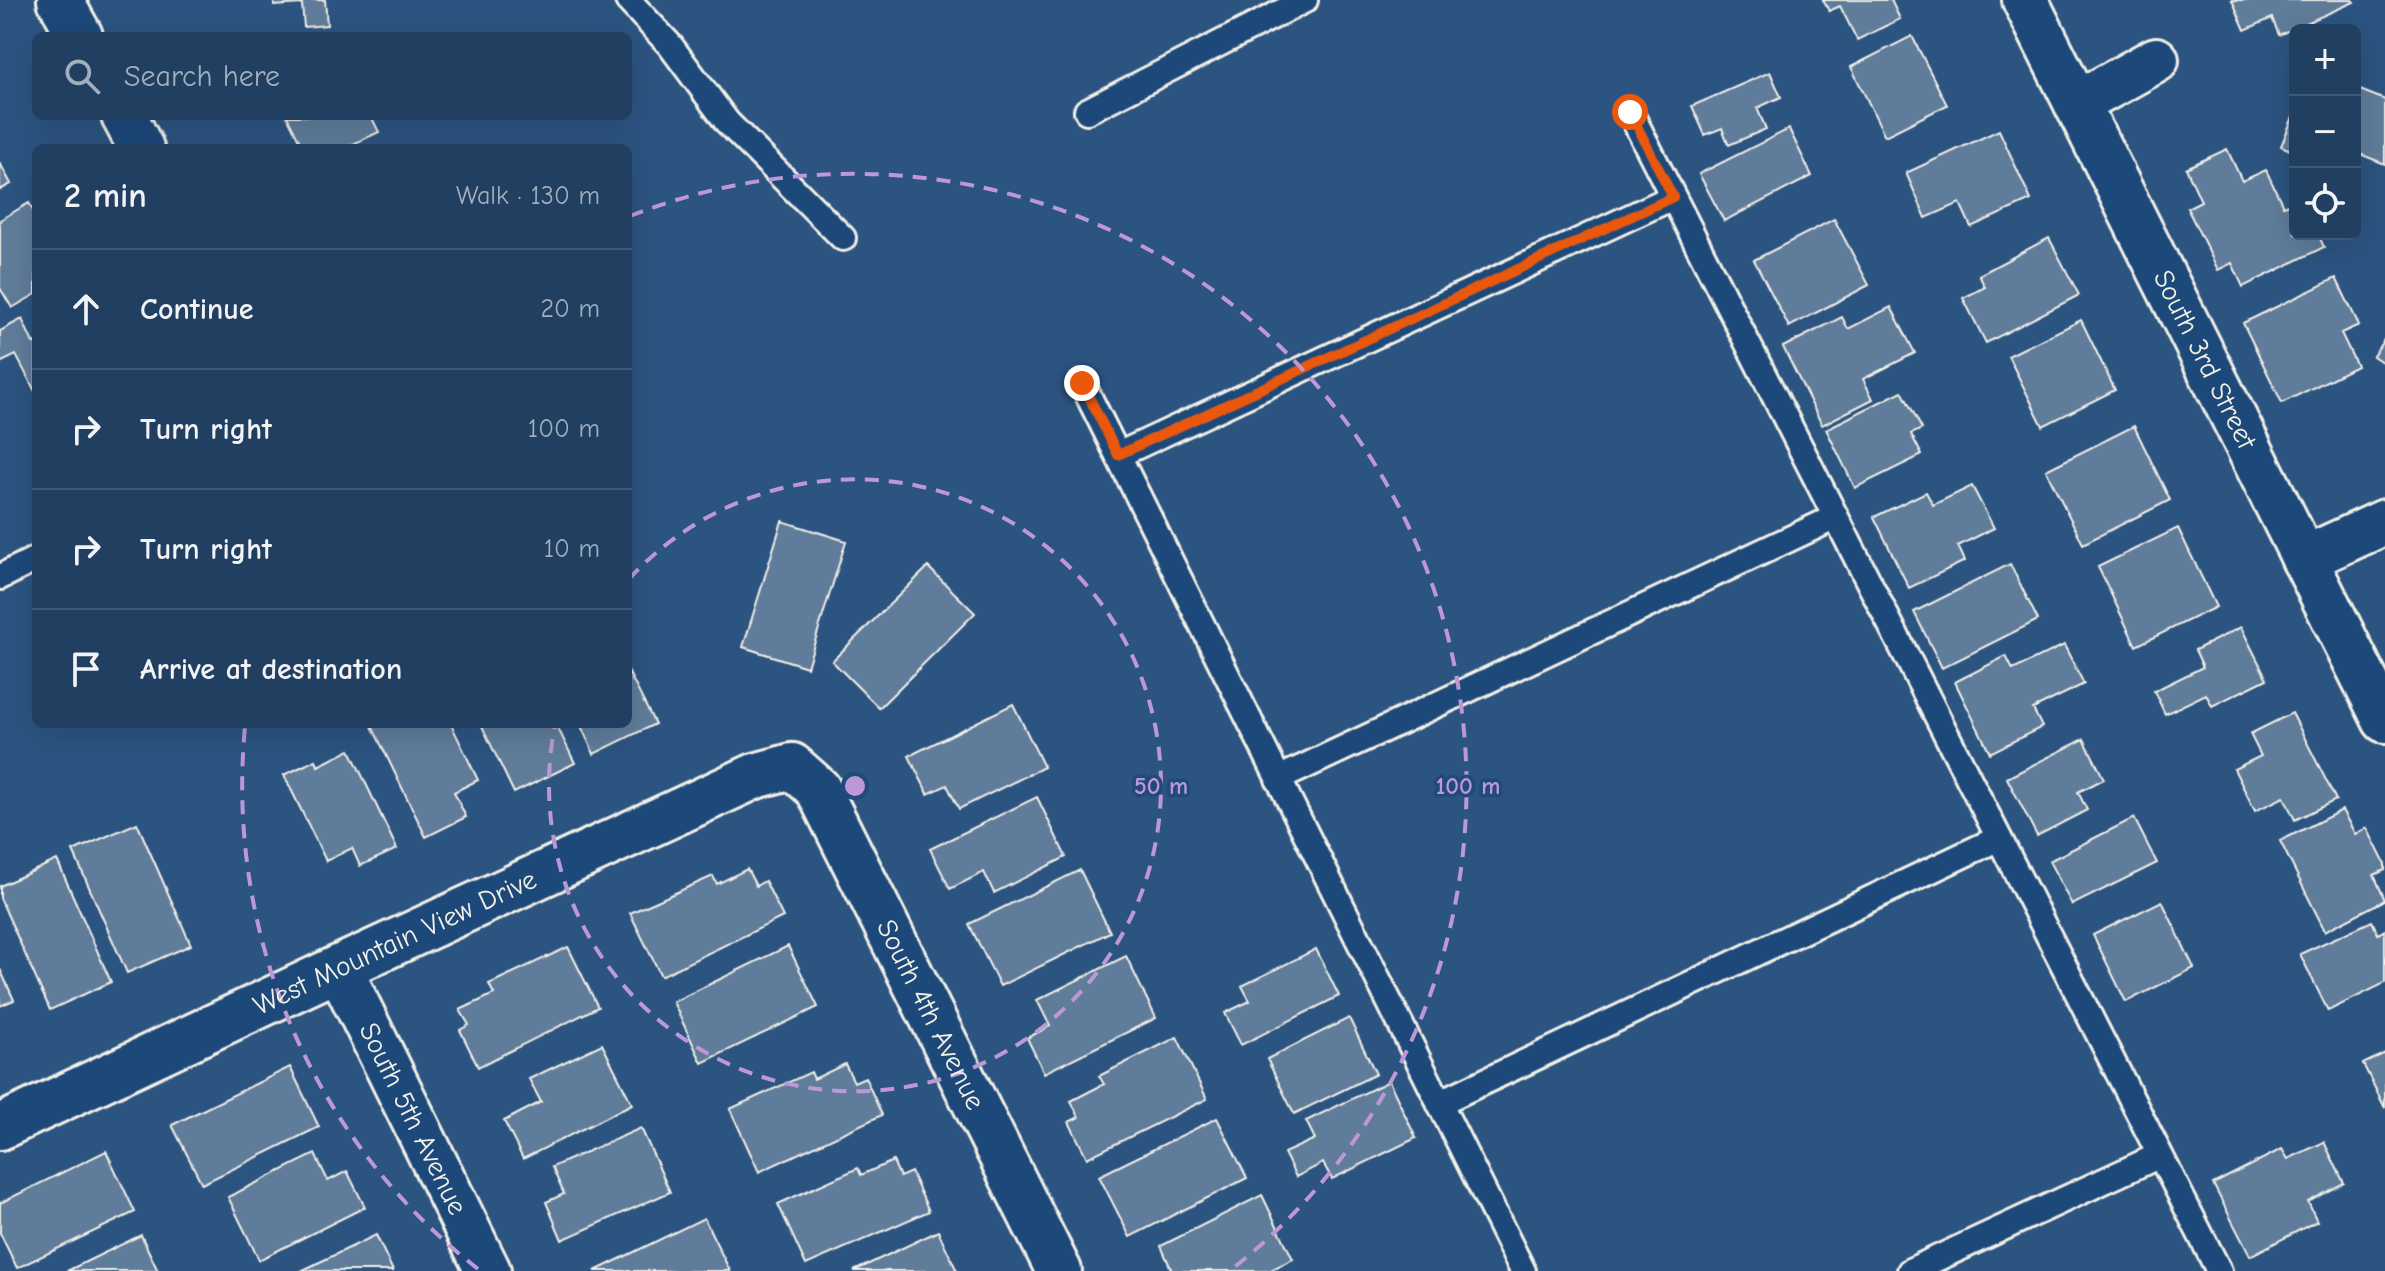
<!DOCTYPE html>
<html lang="en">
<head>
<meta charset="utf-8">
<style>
	body { margin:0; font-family:"Comic Neue",sans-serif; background:#2d4a6a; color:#f1f3f6 }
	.controls { position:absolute; right:24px; top:24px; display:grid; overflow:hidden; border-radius:12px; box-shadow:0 8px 32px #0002 }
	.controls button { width:72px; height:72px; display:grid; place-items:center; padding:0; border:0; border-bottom:2px solid #3e5876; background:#213f61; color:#f1f3f6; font:40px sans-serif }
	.stop { position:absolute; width:24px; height:24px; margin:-18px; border:6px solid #ea580c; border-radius:50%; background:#fff }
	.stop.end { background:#ea580c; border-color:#fff; box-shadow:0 2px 8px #0008 }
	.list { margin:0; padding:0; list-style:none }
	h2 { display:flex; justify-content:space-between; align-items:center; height:104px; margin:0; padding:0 32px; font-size:34px }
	h2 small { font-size:26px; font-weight:400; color:#a2afbd }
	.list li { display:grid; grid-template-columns:52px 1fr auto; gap:24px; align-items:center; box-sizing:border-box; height:120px; padding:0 32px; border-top:2px solid #3e5876 }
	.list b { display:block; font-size:30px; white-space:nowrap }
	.list em { font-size:26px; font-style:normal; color:#a2afbd }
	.icon { flex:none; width:44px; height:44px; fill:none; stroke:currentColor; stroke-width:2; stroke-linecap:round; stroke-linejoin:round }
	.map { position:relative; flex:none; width:2385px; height:1271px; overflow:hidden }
	.search { position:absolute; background:#213f61; box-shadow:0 8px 32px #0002; left:32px; top:32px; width:600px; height:88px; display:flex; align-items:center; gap:20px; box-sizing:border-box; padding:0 28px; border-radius:12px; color:#a2afbd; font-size:30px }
	.panel { position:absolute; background:#213f61; box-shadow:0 8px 32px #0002; left:32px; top:144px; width:600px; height:584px; border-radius:12px }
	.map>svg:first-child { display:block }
	.building { fill:#5e7b9a; stroke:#f4f1e8; stroke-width:2 }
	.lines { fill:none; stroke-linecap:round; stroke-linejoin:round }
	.service-casing { stroke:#f4f1e8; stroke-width:30 }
	.minor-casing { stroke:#f4f1e8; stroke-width:50 }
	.service { stroke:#1f4a7a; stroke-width:24 }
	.minor { stroke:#1f4a7a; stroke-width:44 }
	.route { stroke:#ea580c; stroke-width:10 }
	.ring { fill:none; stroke:#be98d6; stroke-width:4; stroke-dasharray:14 10 }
	.labels { text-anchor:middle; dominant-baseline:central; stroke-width:7; stroke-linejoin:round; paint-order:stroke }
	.street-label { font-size:28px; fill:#f4f1e8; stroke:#1f4a7a }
	.centre { fill:#be98d6; stroke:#1f4a7a; stroke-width:4 }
	.ring-label { font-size:24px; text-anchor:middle; font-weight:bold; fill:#be98d6; stroke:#1f4a7a; stroke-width:7; stroke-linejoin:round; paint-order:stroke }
</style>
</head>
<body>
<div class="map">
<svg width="2385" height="1271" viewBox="0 0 2385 1271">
	<rect width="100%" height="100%" fill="#2c5481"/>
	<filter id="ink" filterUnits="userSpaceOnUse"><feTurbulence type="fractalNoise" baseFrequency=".0125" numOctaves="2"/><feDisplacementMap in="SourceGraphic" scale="16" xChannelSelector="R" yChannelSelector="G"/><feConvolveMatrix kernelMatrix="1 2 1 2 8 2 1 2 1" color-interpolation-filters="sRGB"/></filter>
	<g filter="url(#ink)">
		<!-- building -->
		<path class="building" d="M274,0H325L327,25L304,27L302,4L274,6Z
			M1823,0H1891L1900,19L1857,40L1840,6L1829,11Z
			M2232,0H2353L2354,2L2279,35L2272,18L2245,30Z
			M1912,36L1947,105L1885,136L1851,67Z
			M1770,72L1781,97L1757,108L1766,129L1729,145L1722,128L1705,135L1692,106Z
			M2355,88L2385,100V164L2355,152Z
			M2295,112V152L2281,146Z
			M287,116H371L379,132L345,148H303Z
			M1789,129L1812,176L1724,221L1699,174Z
			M1999,130L2031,200L1971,227L1960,203L1926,218L1906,173Z
			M2227,149L2242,181L2266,170L2283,206L2295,201V234H2318L2324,247L2243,287L2232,263L2218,270L2187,208L2201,201L2186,168Z
			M0,163L11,184L0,190Z
			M29,203L36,216V294L12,308L0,288V220Z
			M1834,219L1869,285L1789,327L1754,260Z
			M2049,238L2079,295L1986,343L1963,298L1985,287L1979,275Z
			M2336,278L2359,325L2341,333L2357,366L2282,403L2243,323Z
			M1891,307L1915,353L1863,379L1873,399L1822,425L1783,347L1842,317L1848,329Z
			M22,319L33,343L36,342V393L16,355L0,363V331Z
			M2081,320L2115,390L2043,426L2008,356Z
			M2385,338V364L2373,356Z
			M1902,391L1922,429L1911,434L1922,455L1855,488L1826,429Z
			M2134,426L2170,500L2083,544L2046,470Z
			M1972,486L1994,528L1958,546L1965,561L1909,588L1874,517L1926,492L1933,505Z
			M782,521L846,541L807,667L743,647Z
			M2178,528L2216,607L2136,646L2098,567Z
			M2010,564L2038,620L1942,668L1914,612Z
			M928,567L975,613L879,708L832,661Z
			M2241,627L2267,679L2212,706L2206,694L2165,714L2154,691L2203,667L2195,650Z
			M2064,645L2084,684L2033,709L2042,727L1990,753L1955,682L2006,656L2013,670Z
			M628,671L655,724L594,754L580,724H628Z
			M1013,704L1044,767L959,809L947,785L928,794L909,756Z
			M2292,713L2336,800L2295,820L2284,797L2255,811L2234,769L2261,756L2250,734Z
			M371,724H451L478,780L454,792L466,817L426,837Z
			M481,724H556L575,763L514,793Z
			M2084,739L2104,779L2078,792L2087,810L2037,836L2007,778Z
			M350,750L397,849L360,866L352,848L326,861L284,775L316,760L318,766Z
			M1037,797L1066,857L994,893L984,872L950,889L930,849Z
			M2342,810L2355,834L2367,828L2385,864V870L2374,875L2385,900L2325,931L2280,841Z
			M2134,818L2157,863L2072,905L2049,861Z
			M137,823L191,945L127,973L73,851Z
			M57,860L111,982L50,1010L0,898V886Z
			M747,869L756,886L765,881L783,917L661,976L630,913L713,876L717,884Z
			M1080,870L1110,932L1000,986L969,924Z
			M2162,901L2194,968L2126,1002L2093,935Z
			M2372,921L2378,934L2385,930V983L2328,1011L2300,954Z
			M788,946L818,1007L702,1063L673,1002Z
			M568,947L598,1007L478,1067L460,1030L469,1025L460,1010L494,994L489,984Z
			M1316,949L1339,996L1241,1045L1225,1013L1250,1001L1242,986Z
			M1126,956L1156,1018L1044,1073L1027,1038L1050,1026L1037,1000Z
			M0,969L14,1000L0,1006Z
			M1349,1018L1376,1074L1294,1114L1267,1059Z
			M1177,1037L1207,1099L1087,1158L1069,1122L1079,1117L1071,1101L1104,1084L1099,1076Z
			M602,1044L632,1104L523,1159L504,1121L541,1102L529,1079Z
			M2385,1053V1108L2363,1064Z
			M845,1064L854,1082L865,1077L882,1115L759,1172L730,1109L811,1072L814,1079Z
			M290,1067L319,1127L202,1184L172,1125Z
			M1389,1081L1416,1138L1332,1179L1323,1163L1296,1177L1284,1153L1315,1139L1306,1121Z
			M1217,1118L1247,1178L1130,1237L1099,1176Z
			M641,1128L670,1192L562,1240L546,1202L564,1194L552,1167Z
			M2324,1142L2344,1183L2308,1202L2317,1221L2250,1256L2213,1184L2282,1149L2288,1159Z
			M106,1151L135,1212L17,1268L0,1233V1203Z
			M315,1154L328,1181L347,1171L365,1207L259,1260L228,1197Z
			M893,1161L900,1177L911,1172L929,1211L806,1265L778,1204L858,1168L861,1175Z
			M1262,1195L1293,1259L1269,1271H1172L1161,1246Z
			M704,1218L730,1271H595Z
			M938,1231L957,1271H854Z
			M141,1235L158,1271H67Z
			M376,1235L393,1271H301Z"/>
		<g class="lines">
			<defs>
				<path id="service" d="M628,0L670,45L727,122L843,238
					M1087,111L1305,0
					M1630,112L2219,1271
					M1082,383L1523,1271
					M1118,455L1673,197
					M0,577L36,559
					M1278,779L1836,517
					M1439,1103L1999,838
					M1910,1271L2160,1155"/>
				<g id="minor">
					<path d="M60,0L80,36"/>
					<path id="s1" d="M2025,0L2385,720"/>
					<path d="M2077,104L2156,60"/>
					<path d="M124,116L141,148"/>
					<path d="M2304,559L2385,522"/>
					<path id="s2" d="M339,968L488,1271"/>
					<path id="s3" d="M0,1127L339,968L755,776L792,766L818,789L1059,1271"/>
				</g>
			</defs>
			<!-- service casing -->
			<use href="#service" class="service-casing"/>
			<!-- minor casing -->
			<use href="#minor" class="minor-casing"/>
			<!-- service -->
			<use href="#service" class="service"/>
			<!-- minor -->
			<use href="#minor" class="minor"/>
		</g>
	</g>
	<g class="lines" filter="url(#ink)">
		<!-- route -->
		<path class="route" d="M1082,383L1118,455L1673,197L1630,112"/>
	</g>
	<!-- distance rings -->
	<g class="ring">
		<path d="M629 579A306 306 0 1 1 555 725"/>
		<path d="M478 1269A613 613 0 0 1 245 727M630 216A613 613 0 0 1 1232 1269"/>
	</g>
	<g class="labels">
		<!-- street labels -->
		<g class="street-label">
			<text stroke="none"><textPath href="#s1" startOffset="402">South 3rd Street</textPath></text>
			<text stroke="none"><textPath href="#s3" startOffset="436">West Mountain View Drive</textPath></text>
			<text stroke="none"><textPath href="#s3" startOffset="1158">South 4th Avenue</textPath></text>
			<text stroke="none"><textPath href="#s2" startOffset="168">South 5th Avenue</textPath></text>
		</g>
	</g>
	<circle cx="855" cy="786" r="12" class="centre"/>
	<g class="ring-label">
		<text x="1161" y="794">50 m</text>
		<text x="1468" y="794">100 m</text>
	</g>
</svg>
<div class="controls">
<button>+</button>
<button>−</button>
<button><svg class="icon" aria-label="locate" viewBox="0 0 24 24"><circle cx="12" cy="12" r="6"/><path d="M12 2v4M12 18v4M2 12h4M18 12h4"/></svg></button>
</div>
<div class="stop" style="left:1630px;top:112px"></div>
<div class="stop end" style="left:1082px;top:383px"></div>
<div class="search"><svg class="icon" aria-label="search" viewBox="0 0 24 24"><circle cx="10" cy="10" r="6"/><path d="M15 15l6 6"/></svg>Search here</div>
<section class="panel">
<h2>2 min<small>Walk · 130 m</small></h2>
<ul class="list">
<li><svg class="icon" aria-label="ahead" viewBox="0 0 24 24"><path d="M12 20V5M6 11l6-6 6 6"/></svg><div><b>Continue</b></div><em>20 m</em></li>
<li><svg class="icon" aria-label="right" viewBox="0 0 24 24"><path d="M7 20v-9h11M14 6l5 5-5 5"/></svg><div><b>Turn right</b></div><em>100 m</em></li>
<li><svg class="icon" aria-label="right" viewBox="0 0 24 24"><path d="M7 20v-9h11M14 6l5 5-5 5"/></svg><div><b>Turn right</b></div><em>10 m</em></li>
<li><svg class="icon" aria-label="arrive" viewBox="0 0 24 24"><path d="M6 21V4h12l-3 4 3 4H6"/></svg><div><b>Arrive at destination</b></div></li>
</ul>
</section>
</div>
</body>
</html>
